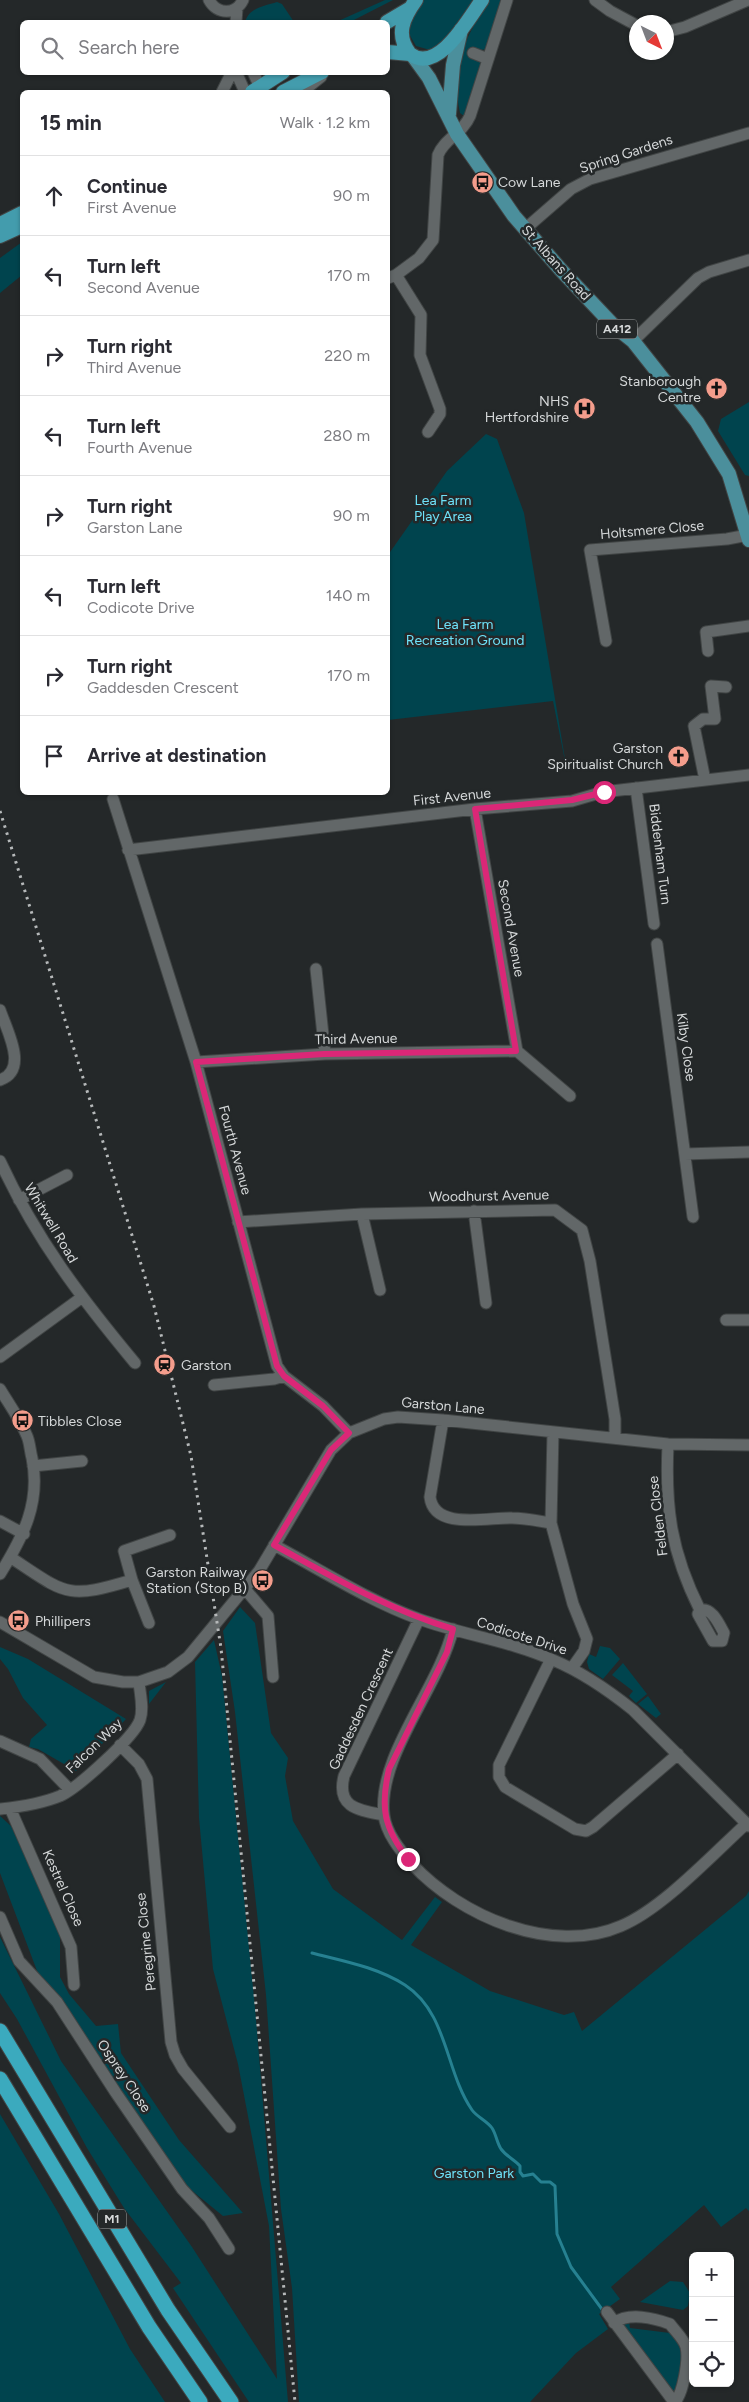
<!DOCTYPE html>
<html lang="en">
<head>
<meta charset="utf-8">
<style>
	body { margin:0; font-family:Figtree,sans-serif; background:#f2f2f3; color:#2b2b33 }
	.controls { position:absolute; right:15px; bottom:15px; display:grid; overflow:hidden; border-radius:8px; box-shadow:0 1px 4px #0004 }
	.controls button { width:45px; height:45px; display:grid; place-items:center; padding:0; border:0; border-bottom:1px solid #e1e1e2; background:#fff; color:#2b2b33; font:25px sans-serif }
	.compass { position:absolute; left:629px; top:15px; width:45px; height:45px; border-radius:50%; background:#fff; box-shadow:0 1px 4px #0004; rotate:138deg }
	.stop { position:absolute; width:15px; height:15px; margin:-11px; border:4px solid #db2777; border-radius:50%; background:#fff }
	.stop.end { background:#db2777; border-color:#fff; box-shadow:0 1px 5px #0008 }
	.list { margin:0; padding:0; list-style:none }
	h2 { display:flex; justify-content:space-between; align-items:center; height:65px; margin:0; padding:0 20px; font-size:21px }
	h2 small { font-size:16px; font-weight:400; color:#7c7c81 }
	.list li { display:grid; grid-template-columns:32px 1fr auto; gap:15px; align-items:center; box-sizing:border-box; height:80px; padding:0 20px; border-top:1px solid #e1e1e2 }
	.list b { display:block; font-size:19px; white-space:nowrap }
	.list p { margin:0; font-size:16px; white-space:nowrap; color:#7c7c81 }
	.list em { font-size:16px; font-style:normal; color:#7c7c81 }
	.icon { flex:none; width:28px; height:28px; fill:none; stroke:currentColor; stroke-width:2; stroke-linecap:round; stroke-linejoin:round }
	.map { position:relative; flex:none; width:749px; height:2402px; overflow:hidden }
	.search { position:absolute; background:#fff; box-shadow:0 1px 4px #0004; left:20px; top:20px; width:370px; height:55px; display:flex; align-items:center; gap:12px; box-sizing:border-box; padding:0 18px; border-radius:8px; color:#7c7c81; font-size:19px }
	.panel { position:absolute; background:#fff; box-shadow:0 1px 4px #0004; left:20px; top:90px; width:370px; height:705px; border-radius:8px }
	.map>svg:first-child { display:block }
	.green { fill:#00444e }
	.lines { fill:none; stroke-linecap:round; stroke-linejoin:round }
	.stream { stroke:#268191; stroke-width:3 }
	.minor-casing { stroke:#414545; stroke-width:13 }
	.primary-casing { stroke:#414545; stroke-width:16 }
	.trunk-casing { stroke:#414545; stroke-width:16 }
	.motorway-casing { stroke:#414545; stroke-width:17 }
	.minor { stroke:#626768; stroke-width:11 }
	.primary { stroke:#4b8f9c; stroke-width:14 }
	.trunk { stroke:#439cad; stroke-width:14 }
	.motorway { stroke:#3baabe; stroke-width:15 }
	.rail { stroke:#b6b9ba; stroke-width:3; stroke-dasharray:2.5 5; stroke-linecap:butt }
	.route { stroke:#db2777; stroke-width:6 }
	.labels { text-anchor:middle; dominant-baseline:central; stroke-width:5; stroke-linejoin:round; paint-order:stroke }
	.shield { fill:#242829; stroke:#a0a3a4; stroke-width:1 }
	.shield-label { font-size:12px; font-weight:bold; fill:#d5d8d9 }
	.street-label { font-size:14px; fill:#d5d8d9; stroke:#242829 }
	.poi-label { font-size:14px; fill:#d5d8d9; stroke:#242829; text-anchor:start }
	.park-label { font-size:14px; fill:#6ee2f9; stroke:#242829 }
</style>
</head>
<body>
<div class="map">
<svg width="749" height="2402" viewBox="0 0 749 2402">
	<rect width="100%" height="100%" fill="#242829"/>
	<!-- green -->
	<path class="green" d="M385,0H393L350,22H336Z
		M424,0H473L442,44L430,50L416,46L408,32L412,18Z
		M489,0H503L486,49L482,50L472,47L469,57L479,59L482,66L464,116L460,113C450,67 465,38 489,0Z
		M277,2L282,4L294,22H245C249,8 264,6 277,2Z
		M22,242V275L0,293V258Z
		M749,402V476L745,475L718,431L721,419Z
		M486,434L497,439L524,513L567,771L553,701L388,720V555L447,471Z
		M240,1607L255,1623L271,1733L288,1758L285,1776L293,1821L333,1889L402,1940L435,1897L442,1902L411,1945L490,1991L564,2015L574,2012L582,2031L746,1896L749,1891V2211L746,2208L721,2227L704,2205L611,2287L620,2299L599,2314L608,2329L576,2353L530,2402H299L292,2288L281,2209L266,1995L235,1712L223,1631Z
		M214,1640L222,1676L255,2008L288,2402H249L173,2288L181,2283L124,2208L87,2148L17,2019L0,1993V1937L61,2061L192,2247L277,2379L269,2226L238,2064L213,1969L199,1818L195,1662Z
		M600,1646L610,1648L620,1659L603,1679L589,1669L587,1662L589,1654L596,1657Z
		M0,1647L28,1659L126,1719L76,1771L38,1749L29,1747L31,1739L47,1725L23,1698L8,1669L0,1659Z
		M623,1663L647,1694L636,1703L629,1696L633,1691L612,1675Z
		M166,1682L149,1704V1691Z
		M648,1696L661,1714L656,1718L638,1704Z
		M0,1816L11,1826L60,1933V1977L69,1994L96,2026L118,2024L121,2053L179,2140L243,2213L223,2216L185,2185L99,2062L64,2002L39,1976L0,1873Z
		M0,2114L59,2214L130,2349L165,2402H0Z
		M670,2281L683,2282L690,2293L688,2306L683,2310L640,2302Z
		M629,2321L630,2328L670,2333C688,2354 682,2363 678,2389L673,2393L623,2328V2324Z"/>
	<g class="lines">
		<!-- stream -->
		<path class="stream" d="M312,1953C343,1961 377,1967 405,1985C448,2013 445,2071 472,2110C477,2117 487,2121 492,2128C496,2134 497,2143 501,2149C507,2157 514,2159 520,2166V2172L523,2176L533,2174L541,2182H550L555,2186L557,2234L571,2267L604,2312"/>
		<defs>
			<path id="minor" d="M209,0C217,15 236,15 243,0
				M595,0L610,11L636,25
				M236,22L237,8
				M666,32L685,27L748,0
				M473,53L488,59
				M236,72L245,92
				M253,72L262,92
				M222,92L232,72
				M302,92L321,77
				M525,229L571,189L590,179L749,133
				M396,275L421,315L420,355L440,409V414L428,432
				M388,278L396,275L419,258L433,240L438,155C444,139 463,133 470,116L507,0
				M633,341L698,278L709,272L749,260
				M606,641L590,550L727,539L748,535
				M708,651L706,632L749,626
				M705,780L694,726L703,719H715L711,686L726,687
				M636,788L654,924
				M113,799L196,1062L277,1366L284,1376L323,1406L349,1433
				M475,809L517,1051
				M128,850L475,809L572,801L603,792L749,775
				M657,944L693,1217
				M316,969L325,1054
				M0,1010C7,1031 29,1070 0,1080
				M517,1051L570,1096
				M196,1062L325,1054L517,1051
				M685,1154L749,1152
				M0,1161C36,1239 81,1298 135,1363
				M19,1200L67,1175
				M474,1211L486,1303
				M362,1214L380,1290
				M238,1222L362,1214L555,1210L582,1230L590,1261L615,1419V1438
				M726,1320H749
				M0,1357L81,1298
				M214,1385L274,1379L284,1376
				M0,1389C9,1404 20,1419 27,1436C30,1443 30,1451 32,1458C41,1503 23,1537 0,1574
				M443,1420L430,1497C434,1531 489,1517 512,1518C525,1518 539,1521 551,1523
				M553,1432L551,1523L573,1604L587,1639L584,1651L572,1668
				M668,1444C665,1508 671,1552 700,1610L698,1614L713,1641H722L724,1633C719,1624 712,1607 700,1610
				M33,1466L82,1461
				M0,1521L24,1534
				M274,1545C321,1570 369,1601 419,1619C463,1635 511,1641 553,1660C582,1672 608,1690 633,1710L749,1826
				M10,1557C66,1594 66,1600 132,1580
				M245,1589L268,1616L273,1677
				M0,1622L94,1677L123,1682H139L168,1672L188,1657L259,1571L331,1450L349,1433L384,1419L398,1417L443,1420L668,1444L749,1445
				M149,1623L132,1580L124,1551L170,1535
				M453,1629C439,1688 377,1756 384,1815C386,1833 400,1850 412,1864C460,1916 552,1956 621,1926C662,1909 712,1855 746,1824
				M551,1659L499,1765V1777L505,1787L575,1829L586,1831L593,1827L678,1754
				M0,1741L40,1759L70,1790
				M120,1745L139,1764L147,1779L171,2042L175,2055L183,2069L230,2127
				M10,1808L71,1947L74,1985
				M0,1809C19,1807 43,1803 60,1796C78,1788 134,1737 140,1720C144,1708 140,1694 139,1682
				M384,1815C359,1810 336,1808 344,1776L419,1619
				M0,1917L19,1961L57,2002L116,2093L182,2189L209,2218L229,2249
				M607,2312L674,2402
				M614,2323C629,2312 654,2318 670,2324C675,2331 684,2339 686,2347C689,2360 683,2393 675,2402"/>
			<path id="primary" d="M413,56L429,78L457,134L514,216L561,270L613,325L633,341L697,422L729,474L749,540
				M449,114L453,65L461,30"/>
			<path id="trunk" d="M416,0C403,18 395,35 410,54C438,75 469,18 482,0
				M387,22L409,9
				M388,52L410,54
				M252,92L283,72
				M283,92L322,72
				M0,224L22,213
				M0,236L22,226"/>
			<path id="motorway" d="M0,2031L168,2310L231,2402
				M0,2079L149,2327L200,2402"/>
		</defs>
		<!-- minor casing -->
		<use href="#minor" class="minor-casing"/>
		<!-- primary casing -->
		<use href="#primary" class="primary-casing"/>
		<!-- trunk casing -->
		<use href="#trunk" class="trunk-casing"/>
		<!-- motorway casing -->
		<use href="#motorway" class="motorway-casing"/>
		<!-- minor -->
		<use href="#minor" class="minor"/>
		<!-- primary -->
		<use href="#primary" class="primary"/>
		<!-- trunk -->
		<use href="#trunk" class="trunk"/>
		<!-- motorway -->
		<use href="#motorway" class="motorway"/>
		<!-- rail -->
		<path class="rail" d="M0,811L154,1306L191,1456L221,1648L295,2402"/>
	</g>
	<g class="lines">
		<!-- route -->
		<path class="route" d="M408,1859C384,1828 380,1808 389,1769L447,1652L453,1629C389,1610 333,1577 274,1545L331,1450L349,1433L323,1406L284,1376L277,1366L196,1062L324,1054L516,1051L475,809L572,800L604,792"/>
	</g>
	<!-- icons -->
	<defs>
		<symbol id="bus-disc" viewBox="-11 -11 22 22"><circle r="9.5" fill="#f49d8c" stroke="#242829"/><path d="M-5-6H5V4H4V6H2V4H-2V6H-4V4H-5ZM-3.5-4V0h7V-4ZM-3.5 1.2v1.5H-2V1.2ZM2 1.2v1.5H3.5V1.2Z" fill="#111"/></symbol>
		<symbol id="church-disc" viewBox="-11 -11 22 22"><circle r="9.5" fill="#f49d8c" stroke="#242829"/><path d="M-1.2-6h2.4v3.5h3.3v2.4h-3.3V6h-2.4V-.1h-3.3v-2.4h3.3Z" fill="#111"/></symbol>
		<symbol id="hospital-disc" viewBox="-11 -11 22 22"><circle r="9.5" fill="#f49d8c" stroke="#242829"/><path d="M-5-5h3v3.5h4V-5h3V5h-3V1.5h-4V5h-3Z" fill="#111"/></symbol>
		<symbol id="station-disc" viewBox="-11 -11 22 22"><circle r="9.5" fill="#f49d8c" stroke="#242829"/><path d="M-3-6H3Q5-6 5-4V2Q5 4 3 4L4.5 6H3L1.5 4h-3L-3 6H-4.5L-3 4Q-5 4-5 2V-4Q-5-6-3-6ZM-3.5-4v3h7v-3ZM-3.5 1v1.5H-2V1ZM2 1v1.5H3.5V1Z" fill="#111"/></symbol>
	</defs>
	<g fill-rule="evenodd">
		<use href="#bus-disc" x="470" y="170" width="25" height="25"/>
		<use href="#church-disc" x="704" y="376" width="25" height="25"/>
		<use href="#hospital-disc" x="572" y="396" width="25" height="25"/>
		<use href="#church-disc" x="666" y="744" width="25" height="25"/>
		<use href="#station-disc" x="152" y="1352" width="25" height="25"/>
		<use href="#bus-disc" x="10" y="1408" width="25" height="25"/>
		<use href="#bus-disc" x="250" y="1568" width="25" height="25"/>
		<use href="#bus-disc" x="6" y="1608" width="25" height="25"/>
	</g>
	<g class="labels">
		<!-- shield labels -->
		<g class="shield">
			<rect x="597" y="319.5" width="40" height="19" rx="4"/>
			<rect x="98" y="2209.5" width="28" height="19" rx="4"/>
		</g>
		<g class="shield-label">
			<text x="617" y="329">A412</text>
			<text x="112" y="2219">M1</text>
		</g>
		<!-- street labels -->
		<g class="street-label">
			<text transform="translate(626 154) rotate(-18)">Spring Gardens</text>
			<text transform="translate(556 263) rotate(48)">St Albans Road</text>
			<text transform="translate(652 530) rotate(-5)">Holtsmere Close</text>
			<text transform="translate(452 797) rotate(-6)">First Avenue</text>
			<text transform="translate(660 854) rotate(83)">Biddenham Turn</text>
			<text transform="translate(511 928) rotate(80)">Second Avenue</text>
			<text transform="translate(356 1039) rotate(-1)">Third Avenue</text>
			<text transform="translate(686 1047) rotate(82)">Kilby Close</text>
			<text transform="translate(235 1150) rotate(75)">Fourth Avenue</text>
			<text transform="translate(489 1196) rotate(-1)">Woodhurst Avenue</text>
			<text transform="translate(51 1223) rotate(59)">Whitwell Road</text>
			<text transform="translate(443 1406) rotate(5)">Garston Lane</text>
			<text transform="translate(658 1516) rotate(-97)">Felden Close</text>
			<text transform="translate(522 1636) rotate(18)">Codicote Drive</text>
			<text transform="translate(361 1709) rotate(-65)">Gaddesden Crescent</text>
			<text transform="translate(94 1746) rotate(-44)">Falcon Way</text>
			<text transform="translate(63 1888) rotate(66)">Kestrel Close</text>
			<text transform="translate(146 1942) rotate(-96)">Peregrine Close</text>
			<text transform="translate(124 2076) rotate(56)">Osprey Close</text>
		</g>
		<!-- poi labels -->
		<g class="poi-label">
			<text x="498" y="182">Cow Lane</text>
			<text x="701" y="381" text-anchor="end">Stanborough<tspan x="701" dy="16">Centre</tspan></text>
			<text x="569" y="401" text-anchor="end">NHS<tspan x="569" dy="16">Hertfordshire</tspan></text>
			<text x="663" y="748" text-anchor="end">Garston<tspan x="663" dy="16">Spiritualist Church</tspan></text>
			<text x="181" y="1365">Garston</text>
			<text x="38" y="1421">Tibbles Close</text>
			<text x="247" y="1572" text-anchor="end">Garston Railway<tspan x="247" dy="16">Station (Stop B)</tspan></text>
			<text x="35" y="1621">Phillipers</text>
		</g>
		<!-- park labels -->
		<g class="park-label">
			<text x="443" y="500">Lea Farm<tspan x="443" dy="16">Play Area</tspan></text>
			<text x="465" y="624">Lea Farm<tspan x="465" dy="16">Recreation Ground</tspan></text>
			<text x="474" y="2173">Garston Park</text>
		</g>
	</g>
</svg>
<div class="controls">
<button>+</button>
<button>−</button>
<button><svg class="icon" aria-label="locate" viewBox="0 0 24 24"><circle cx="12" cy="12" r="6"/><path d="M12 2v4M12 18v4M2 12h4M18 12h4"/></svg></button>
</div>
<svg class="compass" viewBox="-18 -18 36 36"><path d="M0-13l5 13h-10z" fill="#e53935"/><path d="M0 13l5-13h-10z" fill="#7c7c81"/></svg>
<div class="stop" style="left:604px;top:792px"></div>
<div class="stop end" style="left:408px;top:1859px"></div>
<div class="search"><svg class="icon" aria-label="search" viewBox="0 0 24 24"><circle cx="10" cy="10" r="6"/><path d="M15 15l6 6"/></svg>Search here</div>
<section class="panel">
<h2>15 min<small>Walk · 1.2 km</small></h2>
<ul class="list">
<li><svg class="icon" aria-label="ahead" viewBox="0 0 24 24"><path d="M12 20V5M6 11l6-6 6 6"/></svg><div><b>Continue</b><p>First Avenue</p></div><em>90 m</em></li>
<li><svg class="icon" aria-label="left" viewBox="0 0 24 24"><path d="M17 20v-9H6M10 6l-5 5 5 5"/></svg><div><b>Turn left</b><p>Second Avenue</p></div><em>170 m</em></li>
<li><svg class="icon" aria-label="right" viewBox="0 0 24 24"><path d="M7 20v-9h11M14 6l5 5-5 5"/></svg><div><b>Turn right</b><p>Third Avenue</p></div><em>220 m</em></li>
<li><svg class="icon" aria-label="left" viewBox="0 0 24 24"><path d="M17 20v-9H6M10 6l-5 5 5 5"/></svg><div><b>Turn left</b><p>Fourth Avenue</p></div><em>280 m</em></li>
<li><svg class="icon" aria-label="right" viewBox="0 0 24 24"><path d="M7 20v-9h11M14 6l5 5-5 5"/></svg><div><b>Turn right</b><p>Garston Lane</p></div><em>90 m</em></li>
<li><svg class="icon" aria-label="left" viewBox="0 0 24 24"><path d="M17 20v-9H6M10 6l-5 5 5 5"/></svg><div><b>Turn left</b><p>Codicote Drive</p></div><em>140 m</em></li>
<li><svg class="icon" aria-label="right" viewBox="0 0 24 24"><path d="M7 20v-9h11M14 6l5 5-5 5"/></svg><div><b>Turn right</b><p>Gaddesden Crescent</p></div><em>170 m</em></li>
<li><svg class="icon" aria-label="arrive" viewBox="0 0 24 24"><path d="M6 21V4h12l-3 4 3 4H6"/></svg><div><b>Arrive at destination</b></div></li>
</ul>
</section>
</div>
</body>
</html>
